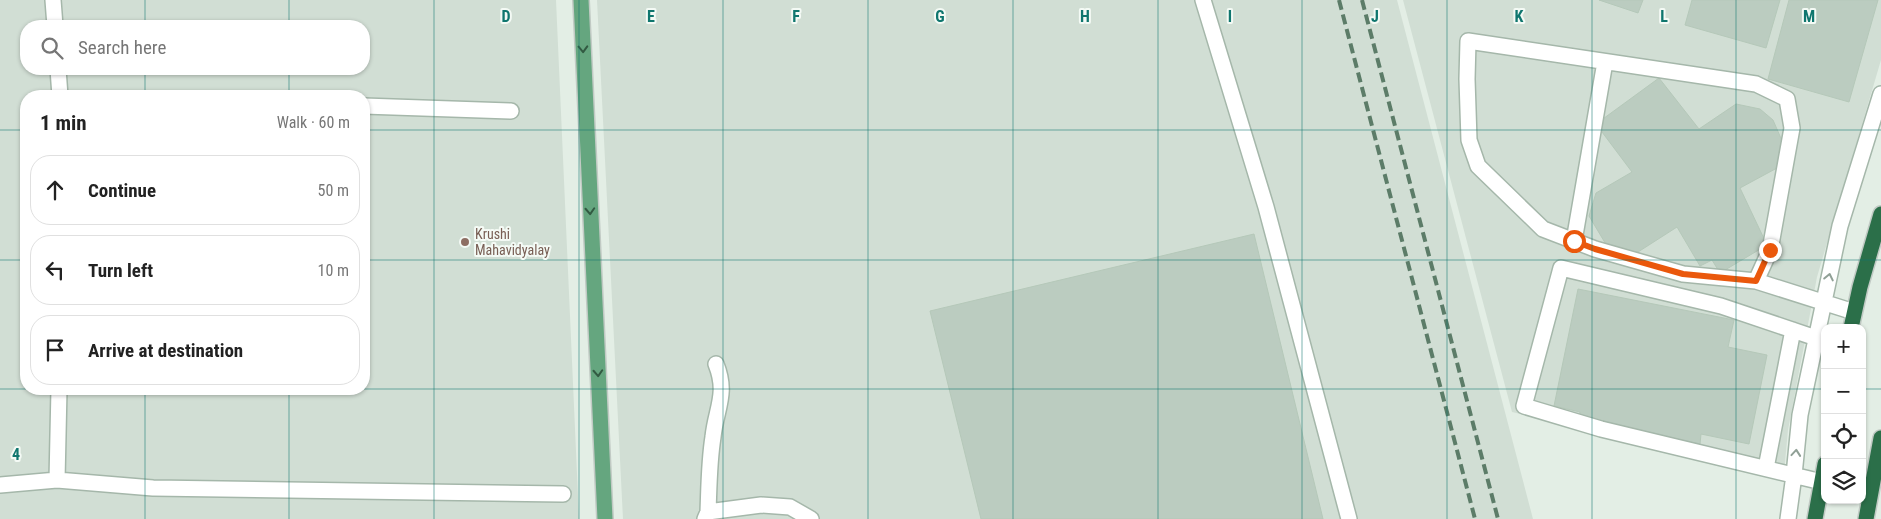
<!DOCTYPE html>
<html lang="en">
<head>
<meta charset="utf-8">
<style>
	body { margin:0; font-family:"Roboto Condensed",sans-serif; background:#f6f6f6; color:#222 }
	.controls { position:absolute; right:15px; bottom:15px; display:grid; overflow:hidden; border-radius:10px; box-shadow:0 1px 4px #0004 }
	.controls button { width:45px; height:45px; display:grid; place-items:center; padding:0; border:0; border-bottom:1px solid #e0e0e0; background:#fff; color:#222; font:25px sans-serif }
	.stop { position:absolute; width:15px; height:15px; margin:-11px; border:4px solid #ea580c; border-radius:50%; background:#fff }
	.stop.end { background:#ea580c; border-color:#fff; box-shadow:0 1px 5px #0008 }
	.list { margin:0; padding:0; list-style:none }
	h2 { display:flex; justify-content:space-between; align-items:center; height:65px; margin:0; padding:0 20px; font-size:21px }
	h2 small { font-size:16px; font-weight:400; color:#767676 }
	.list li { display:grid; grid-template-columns:32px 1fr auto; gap:15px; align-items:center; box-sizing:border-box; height:70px; margin:0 10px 10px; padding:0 10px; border:1px solid #e0e0e0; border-radius:20px }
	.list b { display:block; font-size:19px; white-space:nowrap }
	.list em { font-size:16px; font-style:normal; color:#767676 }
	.icon { flex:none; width:28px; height:28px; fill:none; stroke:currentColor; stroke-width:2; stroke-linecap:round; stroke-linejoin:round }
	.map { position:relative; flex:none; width:1881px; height:519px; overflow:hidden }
	.search { position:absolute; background:#fff; box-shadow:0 1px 4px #0004; left:20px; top:20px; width:350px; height:55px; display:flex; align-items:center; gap:12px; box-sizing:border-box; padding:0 18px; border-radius:20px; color:#767676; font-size:19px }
	.panel { position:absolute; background:#fff; box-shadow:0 1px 4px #0004; left:20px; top:90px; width:350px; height:305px; border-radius:20px }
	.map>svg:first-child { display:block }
	.built { fill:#d1ded4; fill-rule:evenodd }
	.building { fill:#bbccc0; stroke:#b5c8b9 }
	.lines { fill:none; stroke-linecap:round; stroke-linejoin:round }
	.minor-casing { stroke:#a5b7aa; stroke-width:18 }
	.major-casing { stroke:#c1cac4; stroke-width:18 }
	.highway-casing { stroke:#c1cac4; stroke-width:18 }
	.minor { stroke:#fff; stroke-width:15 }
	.major { stroke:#65a67f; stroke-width:15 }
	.highway { stroke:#2b6f49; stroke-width:15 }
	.rail { stroke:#5c7c68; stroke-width:4; stroke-dasharray:10 5; stroke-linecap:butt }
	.oneway { stroke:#325a42 }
	.oneway2 { stroke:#90a096 }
	.route { stroke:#ea580c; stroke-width:6 }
	.grid { fill:none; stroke:#0f766e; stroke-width:1; stroke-opacity:0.55 }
	.education-dot { fill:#8d6e63; stroke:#f4faf5; stroke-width:2 }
	.labels { text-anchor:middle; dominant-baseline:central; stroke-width:4; stroke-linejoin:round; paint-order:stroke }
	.education-label { font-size:14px; fill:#785e54; stroke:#f4faf5; text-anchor:start }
	.grid-label { font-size:16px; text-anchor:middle; font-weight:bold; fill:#0f766e; stroke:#f4faf5; stroke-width:4; stroke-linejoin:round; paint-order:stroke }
</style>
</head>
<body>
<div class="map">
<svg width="1881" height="519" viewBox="0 0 1881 519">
	<rect width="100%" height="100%" fill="#e3eee5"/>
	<!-- built -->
	<path class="built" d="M0,0H556L579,519H0ZM26,26H364V69H26ZM26,96H364V389H26Z
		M597,0H1397L1533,519H623Z
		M1403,0H1881V60L1817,277L1788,430L1784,473L1512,412Z"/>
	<!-- building -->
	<path class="building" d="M1599,0H1643L1638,13Z
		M1692,0H1780L1766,48L1685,25Z
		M1789,0H1878L1849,102L1768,79Z
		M1659,78L1699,129L1736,104L1760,109L1773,120L1783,143L1777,168L1740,188L1767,245L1720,273L1712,260L1700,266L1677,227L1638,252L1610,251L1589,216L1596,193L1632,172L1596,124Z
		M1254,234L1323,519H981L930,311Z
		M1578,289L1734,320L1728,347L1767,355L1749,444L1701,434L1700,444L1579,419L1580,412L1554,406Z"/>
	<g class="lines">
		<defs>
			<path id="minor" d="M53,0L55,26
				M1203,0L1266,207L1349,519
				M1468,41L1756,84L1787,99L1792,128L1770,250L1756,281L1683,274L1595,249L1543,229L1478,166L1469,140L1467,79Z
				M58,69L60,96
				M364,106L511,111
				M1574,241L1605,62
				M1756,281L1854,312
				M1766,468L1793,330
				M57,480L59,389
				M1822,482L1601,429L1524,406L1561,268L1721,306L1825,341
				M0,485L57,480L153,488L563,494
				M708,512L761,505L790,507L811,519
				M705,519L708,512C709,487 709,462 713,437C716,408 728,394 716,364
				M1788,519L1794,475L1800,415L1840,226L1881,94"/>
			<path id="major" d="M581,0L605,519"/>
			<path id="highway" d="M1851,328L1860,287L1881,214
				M1815,519L1825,464
				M1866,519L1881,438"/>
		</defs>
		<!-- minor casing -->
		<use href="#minor" class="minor-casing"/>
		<!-- major casing -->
		<use href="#major" class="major-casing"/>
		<!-- highway casing -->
		<use href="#highway" class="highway-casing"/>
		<!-- minor -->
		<use href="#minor" class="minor"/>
		<!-- major -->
		<use href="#major" class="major"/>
		<!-- highway -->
		<use href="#highway" class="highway"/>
		<!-- rail -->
		<path class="rail" d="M1339,0L1475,519
			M1362,0L1498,519"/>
	</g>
	<!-- one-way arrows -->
	<defs><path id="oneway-chevron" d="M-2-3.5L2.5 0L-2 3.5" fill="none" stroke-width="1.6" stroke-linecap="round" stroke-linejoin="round" transform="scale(1.25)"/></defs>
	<g class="oneway">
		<use href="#oneway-chevron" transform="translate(583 49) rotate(88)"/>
		<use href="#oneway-chevron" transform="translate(590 211) rotate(87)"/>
		<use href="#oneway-chevron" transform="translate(598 373) rotate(87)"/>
	</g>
	<g class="oneway2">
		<use href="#oneway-chevron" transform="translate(1829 277) rotate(-78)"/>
		<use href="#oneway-chevron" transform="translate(1796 453) rotate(-85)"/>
	</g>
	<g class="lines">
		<!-- route -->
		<path class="route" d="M1574,241L1595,249L1683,274L1756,281L1770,250"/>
	</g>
	<!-- grid -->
	<path class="grid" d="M145,0V26M289,0V26M434,0V519M579,0V519M723,0V519M868,0V519M1013,0V519M1158,0V519M1302,0V519M1447,0V519M1592,0V519M1736,0V519M145,69V96M289,69V96M0,130H26M364,130H1881M0,260H26M364,260H1881M0,389H1825M145,389V519M289,389V519M1862,389H1881"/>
	<!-- markers -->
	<circle class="education-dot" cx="465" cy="242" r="5"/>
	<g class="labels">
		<!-- education labels -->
		<g class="education-label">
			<text x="475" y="234">Krushi<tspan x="475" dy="16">Mahavidyalay</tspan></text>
		</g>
	</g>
	<g class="grid-label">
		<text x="506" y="22">D</text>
		<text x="651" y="22">E</text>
		<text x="796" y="22">F</text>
		<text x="940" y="22">G</text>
		<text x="1085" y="22">H</text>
		<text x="1230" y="22">I</text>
		<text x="1375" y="22">J</text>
		<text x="1519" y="22">K</text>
		<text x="1664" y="22">L</text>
		<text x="1809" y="22">M</text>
		<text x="16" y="460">4</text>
	</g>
</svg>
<div class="controls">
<button>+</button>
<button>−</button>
<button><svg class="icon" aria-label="locate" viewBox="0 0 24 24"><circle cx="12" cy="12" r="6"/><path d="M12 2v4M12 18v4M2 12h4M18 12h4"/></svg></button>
<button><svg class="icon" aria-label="layers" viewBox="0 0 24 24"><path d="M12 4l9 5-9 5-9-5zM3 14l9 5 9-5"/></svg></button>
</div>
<div class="stop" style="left:1574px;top:241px"></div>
<div class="stop end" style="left:1770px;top:250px"></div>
<div class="search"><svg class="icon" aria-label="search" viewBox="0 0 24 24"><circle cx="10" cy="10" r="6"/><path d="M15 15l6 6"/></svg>Search here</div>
<section class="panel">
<h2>1 min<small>Walk · 60 m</small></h2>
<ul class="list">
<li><svg class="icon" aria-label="ahead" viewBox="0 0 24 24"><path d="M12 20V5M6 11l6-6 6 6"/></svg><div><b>Continue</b></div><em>50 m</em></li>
<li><svg class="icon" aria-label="left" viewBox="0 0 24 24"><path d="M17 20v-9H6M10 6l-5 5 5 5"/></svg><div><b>Turn left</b></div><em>10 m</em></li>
<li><svg class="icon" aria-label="arrive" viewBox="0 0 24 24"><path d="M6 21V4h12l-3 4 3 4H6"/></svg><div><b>Arrive at destination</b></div></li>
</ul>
</section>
</div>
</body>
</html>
